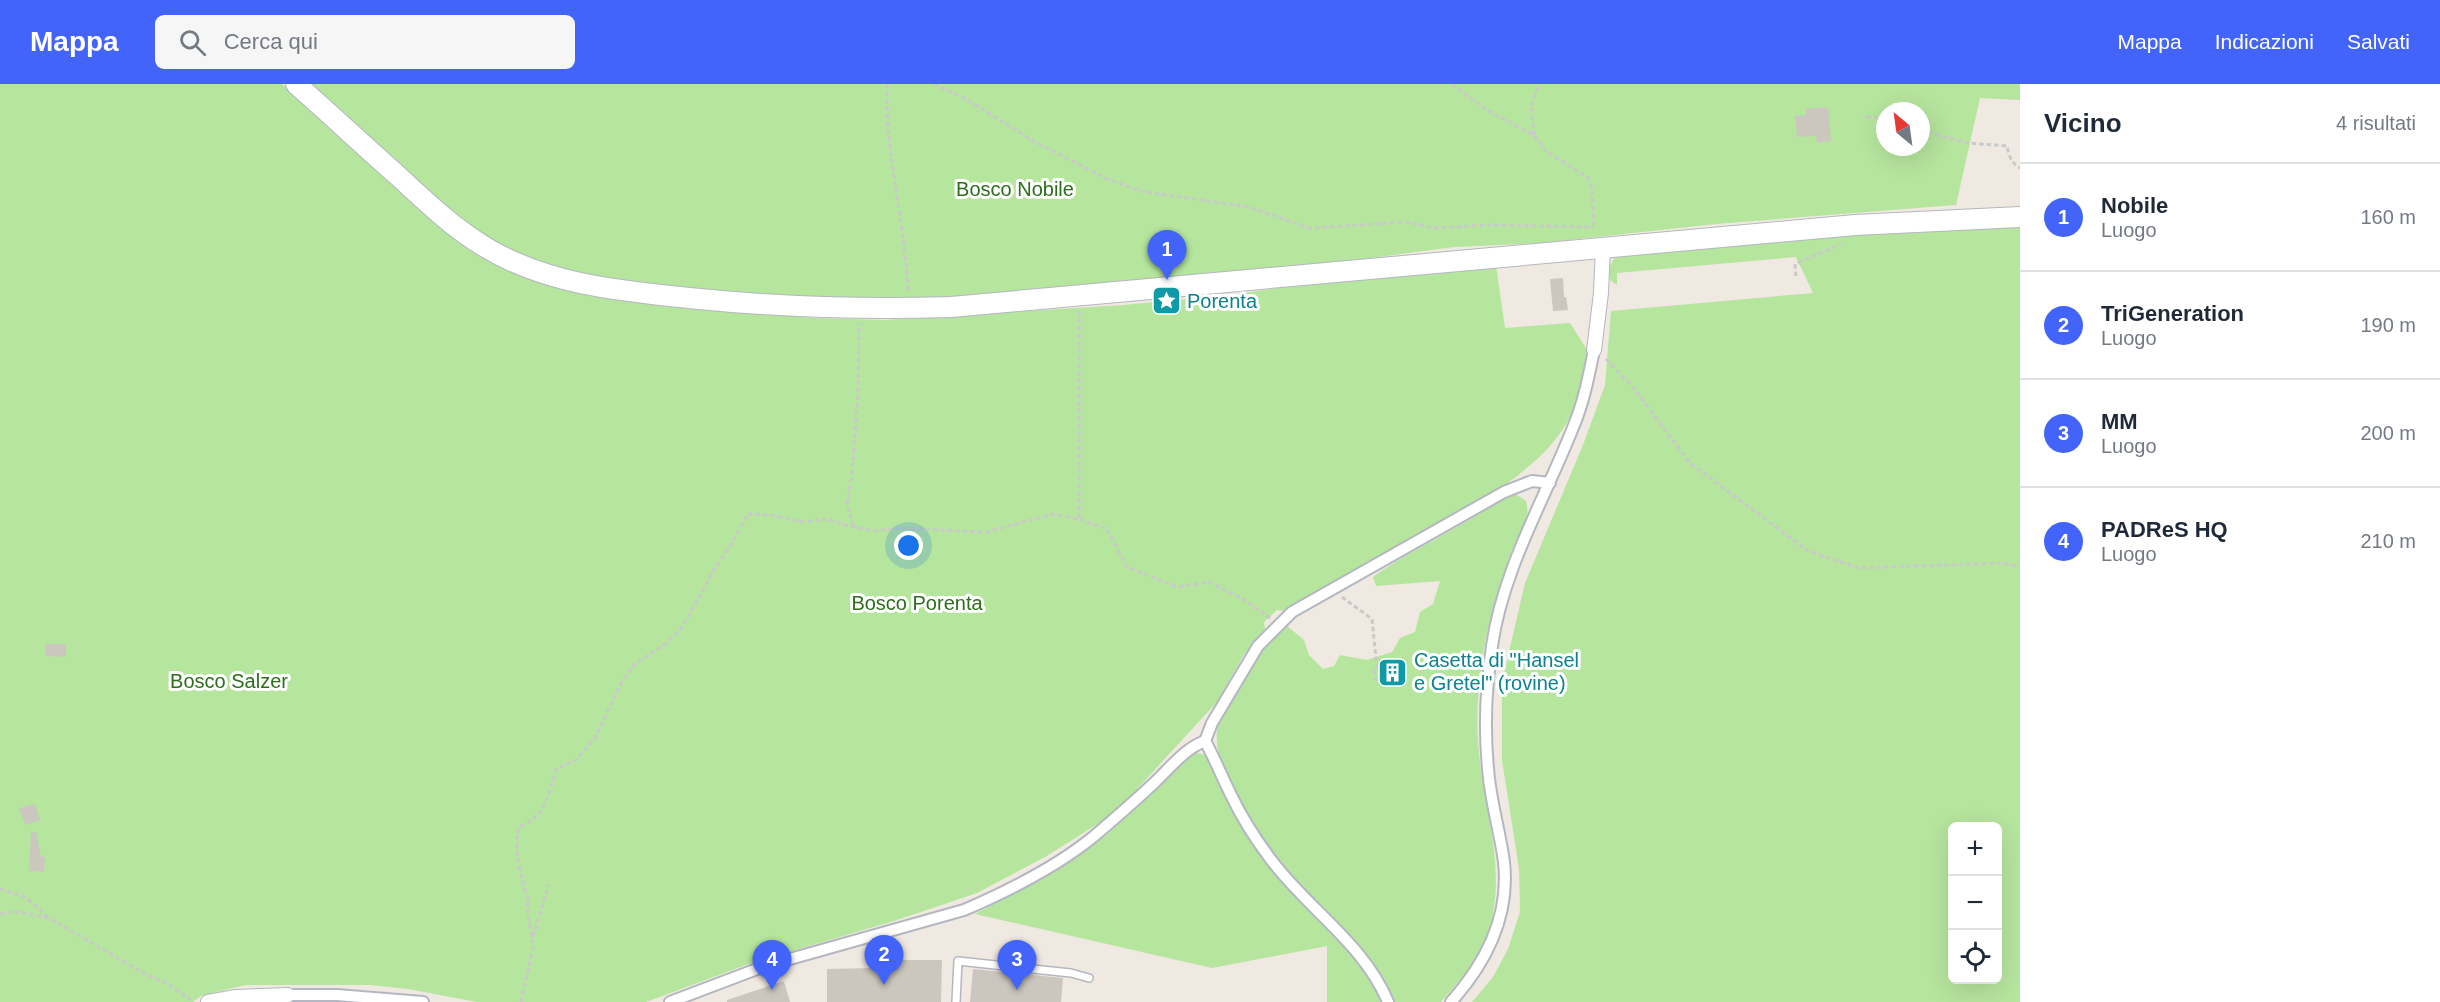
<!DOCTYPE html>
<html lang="it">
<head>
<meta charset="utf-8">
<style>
	body { margin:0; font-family:Helvetica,sans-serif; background:#f6f6f7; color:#1f2937 }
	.controls { position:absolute; right:18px; bottom:18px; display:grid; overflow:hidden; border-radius:9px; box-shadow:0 6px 24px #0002 }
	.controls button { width:54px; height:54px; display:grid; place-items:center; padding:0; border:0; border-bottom:2px solid #e0e1e3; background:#fff; color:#1f2937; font:30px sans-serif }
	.compass { position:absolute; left:1876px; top:18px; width:54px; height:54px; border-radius:50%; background:#fff; box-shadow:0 6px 24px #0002; rotate:331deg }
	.you { position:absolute; left:909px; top:462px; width:21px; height:21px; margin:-15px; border:4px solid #fff; border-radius:50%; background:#1a73e8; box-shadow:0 0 0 9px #1a73e833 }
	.badge { display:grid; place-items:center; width:39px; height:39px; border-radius:50%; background:#4264fb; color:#fff; font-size:20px; font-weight:700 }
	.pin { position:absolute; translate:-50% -50px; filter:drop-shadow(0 2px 3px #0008) }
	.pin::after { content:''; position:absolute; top:32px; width:21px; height:18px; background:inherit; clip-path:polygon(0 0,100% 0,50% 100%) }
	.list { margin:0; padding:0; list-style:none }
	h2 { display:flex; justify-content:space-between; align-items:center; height:78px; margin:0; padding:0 24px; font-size:26px }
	h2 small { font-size:20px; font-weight:400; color:#747a83 }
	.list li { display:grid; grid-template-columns:39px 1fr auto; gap:18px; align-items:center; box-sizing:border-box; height:108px; padding:0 24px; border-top:2px solid #e0e1e3 }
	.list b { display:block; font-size:22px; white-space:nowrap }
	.list p { margin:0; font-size:20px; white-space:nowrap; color:#747a83 }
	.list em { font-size:20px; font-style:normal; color:#747a83 }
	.icon { flex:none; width:33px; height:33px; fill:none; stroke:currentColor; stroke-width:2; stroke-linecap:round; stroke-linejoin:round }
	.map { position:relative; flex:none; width:2020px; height:918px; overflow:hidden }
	header { display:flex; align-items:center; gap:36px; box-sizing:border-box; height:84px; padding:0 30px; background:#4264fb; color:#fff }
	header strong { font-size:28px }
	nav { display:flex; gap:33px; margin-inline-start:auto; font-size:21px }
	.search { width:420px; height:54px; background:#f6f6f7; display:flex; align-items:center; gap:15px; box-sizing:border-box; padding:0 21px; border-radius:9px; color:#747a83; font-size:22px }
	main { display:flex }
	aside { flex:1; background:#fff }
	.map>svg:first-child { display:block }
	.green { fill:#b6e59e; fill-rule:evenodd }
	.building { fill:#cbc7bf }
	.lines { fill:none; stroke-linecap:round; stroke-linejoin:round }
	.service-casing { stroke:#b4b7c1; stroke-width:10 }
	.pedestrian-casing { stroke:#b4b7c1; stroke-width:14 }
	.minor-casing { stroke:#b4b7c1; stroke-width:16 }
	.secondary-casing { stroke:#b4b7c1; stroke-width:22 }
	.path { stroke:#c9c9c9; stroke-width:3; stroke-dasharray:4.5 3; stroke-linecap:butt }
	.service { stroke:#fff; stroke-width:7 }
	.pedestrian { stroke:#fff; stroke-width:10 }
	.minor { stroke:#fff; stroke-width:14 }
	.secondary { stroke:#fff; stroke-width:20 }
	.labels { text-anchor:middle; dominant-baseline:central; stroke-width:6; stroke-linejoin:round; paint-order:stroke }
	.park-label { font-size:20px; fill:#2c6e1b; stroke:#fff }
	.culture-label { font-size:20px; fill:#0d838f; stroke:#fff; text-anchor:start }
</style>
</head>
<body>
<header>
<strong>Mappa</strong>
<div class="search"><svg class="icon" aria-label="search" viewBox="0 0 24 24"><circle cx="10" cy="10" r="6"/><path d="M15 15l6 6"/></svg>Cerca qui</div>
<nav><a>Mappa</a><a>Indicazioni</a><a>Salvati</a></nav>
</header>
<main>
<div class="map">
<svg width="2020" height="918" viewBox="0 0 2020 918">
	<rect width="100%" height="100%" fill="#efe9e1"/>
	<!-- green -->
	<path class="green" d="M0,0H282L433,138L475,168L521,191L546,201L623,216L814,234L885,236L1123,221L1230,211L1291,202L1496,182L1505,244L1570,239L1587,266C1582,289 1579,318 1567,338C1553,364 1528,384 1505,401L1285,527L1277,526L1264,538L1265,545L1243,572L1217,618L1115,729L1045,773L977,809L897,836L754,878L646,918H477L408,905L370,901H245L201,912L193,918H0Z
		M311,0H2020V16L1980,14L1956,121L1716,140L1541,159L1454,163L1318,181L1016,210L914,216L755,212L629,199L581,191L521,171L489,154L452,128ZM1885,27H1921V63H1885Z
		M1968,143L2020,144V918H1472L1493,893L1508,865L1520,828L1519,785L1502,676V598L1525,499L1583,361L1605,301L1611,227L1813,209L1796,173L1617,189V201L1610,196L1609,183L1615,173L1798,154ZM1952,742H1998V896H1952Z
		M1515,410L1526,417C1527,421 1528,426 1527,431C1526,442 1517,454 1513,464C1500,498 1489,534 1483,570C1479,597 1476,629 1478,657C1482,721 1508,782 1489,847C1481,874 1459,897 1441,918H1395C1378,870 1333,837 1300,801C1272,770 1251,739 1233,702C1222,682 1212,660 1219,637L1260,568L1286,541L1304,556L1309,571L1323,585L1334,582L1340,571L1367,576L1392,568L1400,554L1415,548L1420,528L1433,520L1440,497L1376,502L1373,493C1401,472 1432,458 1462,440C1478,431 1493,420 1510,411Z
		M1195,669L1203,670L1209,675L1240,740L1268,783L1312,831L1342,858L1381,912L1382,918H1327V862L1212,884L975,830L1043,795L1106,751L1167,694L1180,678Z"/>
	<!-- building -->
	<path class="building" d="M1828,23L1831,57L1817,59L1816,52L1797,53L1795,32L1806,31L1805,25Z
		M1563,194L1564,213H1566L1568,226L1553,227L1550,195Z
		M45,560H66V573L45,572Z
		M35,720L40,736L25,741L19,724Z
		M31,748H36L41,773H45L44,788L29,787Z
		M872,876H942L941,918H827V885L873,884Z
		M973,885L1063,894L1061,918H970Z
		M784,897L790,918H727V916Z"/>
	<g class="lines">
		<defs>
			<path id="service" d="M956,918L958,877L1071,889L1089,894"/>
			<path id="pedestrian" d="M1205,657C1215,675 1222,693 1231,711C1242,734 1256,756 1272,777C1309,826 1364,860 1388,918
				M288,911H337L423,918
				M670,918L765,882L964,826C1008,807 1055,784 1093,753C1114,735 1135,717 1155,698C1171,683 1184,665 1205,657L1212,639L1258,562L1292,528L1504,408L1532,397L1550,399
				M1451,918C1486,879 1510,832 1504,778C1500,747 1490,716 1488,684C1484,643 1486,602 1492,562C1503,484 1546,413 1574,341C1584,317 1589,291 1594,266"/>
			<path id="minor" d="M1594,266L1601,209L1603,163
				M208,918L236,913L288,911"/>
			<path id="secondary" d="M296,0C330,30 363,61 397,91C425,117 452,143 485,163C546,200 619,207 689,214C777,223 863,226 951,223L1855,141L2020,133"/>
		</defs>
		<!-- service casing -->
		<use href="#service" class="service-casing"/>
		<!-- pedestrian casing -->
		<use href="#pedestrian" class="pedestrian-casing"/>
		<!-- minor casing -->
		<use href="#minor" class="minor-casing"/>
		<!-- secondary casing -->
		<use href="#secondary" class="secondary-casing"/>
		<!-- path -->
		<path class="path" d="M887,0C885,69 905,138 908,207
			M934,0L966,15L1035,58L1105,94L1140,107L1249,123L1309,144L1407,138L1434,144L1487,141L1594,143
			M1452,0L1485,25L1534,51L1547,68L1587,93L1592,105L1594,143
			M1866,33L1885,34
			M1921,46L1967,59L2007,62C2009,72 2011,79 2020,84
			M1534,51L1531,23L1539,0
			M1796,192L1795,180L1841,160
			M1079,227V435
			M1606,275L1632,302L1690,379L1808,467L1859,484L2003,479L2020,483
			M853,442L847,420L852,389L858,310L859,239
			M1342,513L1372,535L1377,584L1374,586L1375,595L1391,602L1402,595
			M0,805L25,813L49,834
			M0,830L14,827L49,834L145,890L166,899L194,918
			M533,853L549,800
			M521,918L533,863L527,822L529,817C521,794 513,767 519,743C547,731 548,710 557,684L576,676L595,654L623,595L636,579L667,559L683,542L714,486L732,459L748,430L771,431L803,438L827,435L845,441L875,447L899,444L986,448L1053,430L1079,435L1107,445L1127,483L1177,503L1209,498L1243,515L1270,534"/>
		<!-- service -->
		<use href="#service" class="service"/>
		<!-- pedestrian -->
		<use href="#pedestrian" class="pedestrian"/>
		<!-- minor -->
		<use href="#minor" class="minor"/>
		<!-- secondary -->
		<use href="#secondary" class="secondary"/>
	</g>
	<!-- icons -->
	<defs>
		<symbol id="sight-square" viewBox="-11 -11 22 22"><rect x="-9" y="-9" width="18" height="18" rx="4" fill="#0f9aa8" stroke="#fff"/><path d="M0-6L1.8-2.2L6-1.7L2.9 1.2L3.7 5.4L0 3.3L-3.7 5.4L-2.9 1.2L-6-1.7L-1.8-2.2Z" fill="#fff"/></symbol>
		<symbol id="building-square" viewBox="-11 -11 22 22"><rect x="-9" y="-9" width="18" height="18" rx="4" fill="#0f9aa8" stroke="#fff"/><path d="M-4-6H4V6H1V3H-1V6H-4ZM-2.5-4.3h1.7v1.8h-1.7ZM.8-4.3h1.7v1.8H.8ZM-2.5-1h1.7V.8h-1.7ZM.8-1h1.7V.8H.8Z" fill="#fff"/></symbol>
	</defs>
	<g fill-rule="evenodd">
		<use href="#sight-square" x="1150" y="200" width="33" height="33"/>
		<use href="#building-square" x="1376" y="572" width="33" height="33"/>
	</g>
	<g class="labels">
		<!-- park labels -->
		<g class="park-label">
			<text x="1015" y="105">Bosco Nobile</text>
			<text x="917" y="519">Bosco Porenta</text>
			<text x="229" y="597">Bosco Salzer</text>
		</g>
		<!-- culture labels -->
		<g class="culture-label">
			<text x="1187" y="217">Porenta</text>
			<text x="1414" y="576">Casetta di "Hansel<tspan x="1414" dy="23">e Gretel" (rovine)</tspan></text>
		</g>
	</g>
</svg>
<div class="controls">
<button>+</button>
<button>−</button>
<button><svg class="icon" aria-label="locate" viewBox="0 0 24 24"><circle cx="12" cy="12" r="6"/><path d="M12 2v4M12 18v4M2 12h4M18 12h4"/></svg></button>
</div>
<svg class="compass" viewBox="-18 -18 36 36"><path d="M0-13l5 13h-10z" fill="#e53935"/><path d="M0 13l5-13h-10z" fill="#747a83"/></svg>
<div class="you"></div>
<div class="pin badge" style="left:1167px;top:196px">1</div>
<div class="pin badge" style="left:884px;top:901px">2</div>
<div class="pin badge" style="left:1017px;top:906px">3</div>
<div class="pin badge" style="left:772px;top:906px">4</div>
</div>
<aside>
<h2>Vicino<small>4 risultati</small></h2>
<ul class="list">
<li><span class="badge">1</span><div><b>Nobile</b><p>Luogo</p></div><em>160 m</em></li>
<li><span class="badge">2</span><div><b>TriGeneration</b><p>Luogo</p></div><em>190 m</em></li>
<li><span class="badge">3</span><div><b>MM</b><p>Luogo</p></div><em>200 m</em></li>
<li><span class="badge">4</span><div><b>PADReS HQ</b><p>Luogo</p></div><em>210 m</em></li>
</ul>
</aside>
</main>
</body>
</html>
